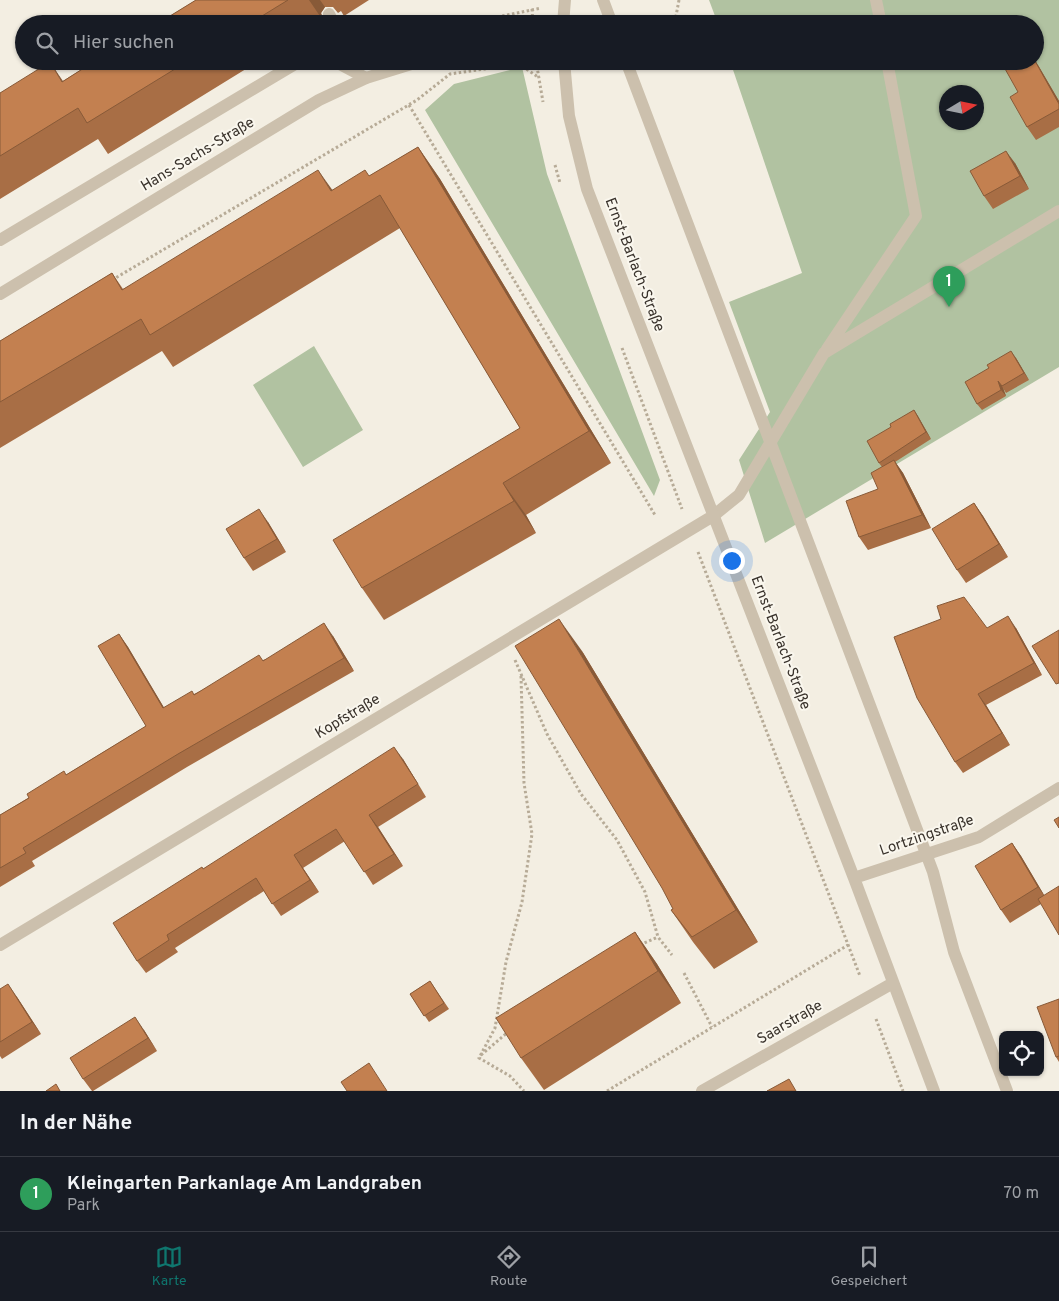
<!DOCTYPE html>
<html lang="de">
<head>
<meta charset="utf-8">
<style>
	body { margin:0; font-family:Overpass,sans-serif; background:#20242c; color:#f1f3f6 }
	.controls { position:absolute; right:15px; bottom:15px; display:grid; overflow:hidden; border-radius:8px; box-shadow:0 1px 4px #0004 }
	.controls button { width:45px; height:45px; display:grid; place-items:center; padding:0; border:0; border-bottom:1px solid #363941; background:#171b24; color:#f1f3f6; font:25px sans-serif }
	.compass { position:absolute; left:939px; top:85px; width:45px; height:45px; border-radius:50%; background:#171b24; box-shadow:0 1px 4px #0004; rotate:80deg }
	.you { position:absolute; left:731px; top:560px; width:18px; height:18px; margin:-12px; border:4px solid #fff; border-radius:50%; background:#1a73e8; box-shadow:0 0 0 8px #1a73e833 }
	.badge { display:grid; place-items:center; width:32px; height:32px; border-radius:50%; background:#0f766e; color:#fff; font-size:16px; font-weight:700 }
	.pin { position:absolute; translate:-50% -41px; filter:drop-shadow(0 1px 2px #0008) }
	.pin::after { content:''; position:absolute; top:26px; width:18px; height:15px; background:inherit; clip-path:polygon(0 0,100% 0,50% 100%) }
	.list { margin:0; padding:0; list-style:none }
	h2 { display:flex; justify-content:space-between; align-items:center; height:65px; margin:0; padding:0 20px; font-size:21px }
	h2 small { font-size:16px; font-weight:400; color:#9ea1a6 }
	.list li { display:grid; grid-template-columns:32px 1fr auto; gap:15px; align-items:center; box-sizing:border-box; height:75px; padding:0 20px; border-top:1px solid #363941 }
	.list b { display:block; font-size:19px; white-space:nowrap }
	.list p { margin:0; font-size:16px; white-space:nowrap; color:#9ea1a6 }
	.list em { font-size:16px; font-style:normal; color:#9ea1a6 }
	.icon { flex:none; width:28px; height:28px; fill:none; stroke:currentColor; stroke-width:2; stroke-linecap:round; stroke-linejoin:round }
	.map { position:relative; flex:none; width:1059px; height:1091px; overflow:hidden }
	.search { position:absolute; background:#171b24; box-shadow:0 1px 4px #0004; left:15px; right:15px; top:15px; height:55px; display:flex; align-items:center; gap:12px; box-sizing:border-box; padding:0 18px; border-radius:28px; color:#9ea1a6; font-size:19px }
	.sheet { height:140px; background:#171b24 }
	nav { display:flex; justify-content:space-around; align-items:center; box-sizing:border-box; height:70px; border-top:1px solid #363941; background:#171b24; font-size:14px; color:#9ea1a6 }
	nav a { display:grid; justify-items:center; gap:2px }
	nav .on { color:#0f766e }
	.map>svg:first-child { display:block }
	.green { fill:#b1c2a1; fill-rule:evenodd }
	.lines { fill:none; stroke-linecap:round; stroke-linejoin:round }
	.path { stroke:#b7ab97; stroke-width:3; stroke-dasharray:2.5 2.5; stroke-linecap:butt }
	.service { stroke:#ccc0ad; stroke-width:12 }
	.minor { stroke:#ccc0ad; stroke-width:12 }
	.wall { fill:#a86e45 }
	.shaded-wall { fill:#885a38 }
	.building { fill:#c38050; stroke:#885a38 }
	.labels { text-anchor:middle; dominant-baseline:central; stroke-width:4; stroke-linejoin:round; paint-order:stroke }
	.street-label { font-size:15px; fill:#3a332c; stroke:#faf7ee }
</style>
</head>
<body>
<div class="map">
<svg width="1059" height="1091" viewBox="0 0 1059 1091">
	<rect width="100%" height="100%" fill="#f3eee2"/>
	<!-- green -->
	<path class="green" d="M709,0H1059V367L765,543L739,460L770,412L729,302L802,273L730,61H1035V24H718ZM946,92H976V122H946Z
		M522,67L547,174L660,480L654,496L425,110L454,84Z
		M314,346L363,430L303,467L253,385Z"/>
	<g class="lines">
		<!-- path -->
		<path class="path" d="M532,9L533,24
			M655,19L676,16L679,0
			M463,24L541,8
			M536,61L543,102
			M409,105L655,515
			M555,165L560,183
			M112,280L417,100L450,74L519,64L538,77
			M622,348L682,509
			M698,552L860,976
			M515,660L547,734L581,794L617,840L645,892L658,937L672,955
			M521,676L524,783L532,834L522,902L506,962L495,1028L479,1058L510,1076L524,1091
			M640,945L658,937
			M684,973L712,1027
			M876,1019L903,1091
			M481,1055L508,1032
			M607,1091L848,945"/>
		<!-- service -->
		<path class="service" d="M603,0L612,24
			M876,0L881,24
			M329,14L334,24
			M623,24L635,22
			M334,61L366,78
			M626,61L933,872L954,952L1007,1091
			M0,240L300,61
			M827,349L916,216L887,61
			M713,516L739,495L824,353L1059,211"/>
		<!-- minor -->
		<path class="minor" d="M563,24L565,0
			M564,61L569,116L587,189L854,878L934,1091
			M0,294L319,100L366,78L421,61
			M854,878L979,837L1059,788
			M0,945L713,516
			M702,1091L893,983"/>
	</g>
	<!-- wall -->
	<path class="wall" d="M196,0H369L344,16L341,11L338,13L333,7H325L321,13L324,22L320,24H157Z
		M95,61H259L108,154L98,139L0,199V93L63,81Z
		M1038,65L1059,101V127L1036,140L1027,127L1018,92Z
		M418,147L440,179L611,463L526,515L536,533L384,620L362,588L520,428L400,228L173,367L162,351L0,448V341L112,273L123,289L332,190L369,176Z
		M1015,163L1029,189L993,209L984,196Z
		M1016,358L1029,380L1006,393L1003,388L1006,396L982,410L977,404Z
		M914,410L931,439L895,462L903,473L931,528L868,550L859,537L878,489L882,467L879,463L891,427Z
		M974,503L983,516L1008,557L966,583L957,570Z
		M268,522L286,552L253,571L244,558Z
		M987,628H1016L1042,675L986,705L1010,745L963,773L955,762Z
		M119,634L128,647L164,708L194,694L263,660L333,636L354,671L187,767L32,861L35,866L0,887V815L146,726Z
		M582,651L758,942L714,969L693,942L671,910L673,909Z
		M403,759L426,797L378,827L403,866L373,885L345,841L303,868L319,892L281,916L264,891L175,948L178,952L146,973L137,961L203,869Z
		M1012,843L1021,856L1044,895L1041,904L1010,923L1001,910Z
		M635,932L657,964L681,1003L544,1090L521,1058Z
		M430,981L449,1009L429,1022L410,994Z
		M0,989L17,997L41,1034L2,1059L0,1056Z
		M1059,999V1062L1056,1057Z
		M144,1030L157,1051L93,1091H92L83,1079Z"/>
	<!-- shaded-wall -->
	<path class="shaded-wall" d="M309,0H320L325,7L321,13L324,22Z
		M1035,60L1059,101V104L1035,61Z
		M50,62L71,93L62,82Z
		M418,147L440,179L611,463L589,431Z
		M1006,151L1015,163L1029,189L1020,176Z
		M318,170L341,202L331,191Z
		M1011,351L1016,358L1029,380L1024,373Z
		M998,381L1003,388L1006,396L1001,390Z
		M914,410L918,416L931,439L926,432Z
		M894,460L903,473L931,528L922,515Z
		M503,483L526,515L536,533L514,501Z
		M974,503L983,516L1008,557L999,544Z
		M259,509L268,522L286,552L277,539Z
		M1008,616L1016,628L1042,675L1034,663Z
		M559,619L582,651L758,942L736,910Z
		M324,623L333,636L354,671L344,658Z
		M119,634L128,647L172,721L163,708Z
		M978,694L986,705L1010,745L1002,733Z
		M394,747L403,759L426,797L418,784Z
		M369,815L378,827L403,866L394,854Z
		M1012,843L1021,856L1047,900L1038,887Z
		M294,855L303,868L319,892L310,880Z
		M635,932L657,964L681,1003L658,971Z
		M8,984L17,997L41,1034L32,1022Z
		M135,1017L144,1030L157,1051L148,1038Z"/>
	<!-- building -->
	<path class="building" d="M196,0H288L249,24H157Z
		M95,61H188L87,123L78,108L0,156V93L50,62L62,82Z
		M1013,61H1035L1059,104V109L1027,127L1010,97L1018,92L1004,67Z
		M418,147L589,431L503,483L514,501L362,588L333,540L520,428L380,195L150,335L141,319L0,402V341L112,273L122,290L318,170L331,191L365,170L369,176Z
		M1006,151L1020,176L984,196L970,171Z
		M1011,351L1024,373L1002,386L998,381L1001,390L977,404L965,382L989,368L987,365Z
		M914,410L926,432L879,463L867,441L891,427L890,424Z
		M894,460L922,515L859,537L846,501L878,489L871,473Z
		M974,503L999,544L957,570L932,529Z
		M259,509L277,539L244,558L226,529Z
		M964,597L987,628L1008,616L1034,663L978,694L1002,733L955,762L917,698L894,637L941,619L937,606Z
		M559,619L736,910L692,937L671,910L673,909L662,888L515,646Z
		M324,623L344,658L178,754L23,848L26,853L0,868V815L29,798L27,794L64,771L66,775L146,726L98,646L119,634L163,708L192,691L194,695L259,655L263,661Z
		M1059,630V683L1056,684L1032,646Z
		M394,747L418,784L369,815L394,854L364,872L336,829L294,855L310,880L272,904L256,878L167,935L169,940L137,961L113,923L202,867L203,869Z
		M1059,817V828L1054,820Z
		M1012,843L1038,887L1001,910L975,866Z
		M1059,886V935L1038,899Z
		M635,932L658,971L521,1058L496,1018Z
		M430,981L444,1003L424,1016L410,994Z
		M8,984L32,1022L0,1042V989Z
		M1059,999V1056L1056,1057L1037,1007Z
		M135,1017L148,1038L83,1079L70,1058Z
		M369,1063L387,1091H347L341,1082Z
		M789,1079L796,1091H767Z
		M56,1084L60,1091H46Z"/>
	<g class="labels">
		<!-- street labels -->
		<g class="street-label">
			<text transform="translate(198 155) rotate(-31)">Hans-Sachs-Straße</text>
			<text transform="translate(634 265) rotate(69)">Ernst-Barlach-Straße</text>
			<text transform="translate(780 643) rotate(69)">Ernst-Barlach-Straße</text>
			<text transform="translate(348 717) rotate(-31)">Kopfstraße</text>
			<text transform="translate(927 836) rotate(-19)">Lortzingstraße</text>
			<text transform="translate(790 1023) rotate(-30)">Saarstraße</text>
		</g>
	</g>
</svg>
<div class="controls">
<button><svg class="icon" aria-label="locate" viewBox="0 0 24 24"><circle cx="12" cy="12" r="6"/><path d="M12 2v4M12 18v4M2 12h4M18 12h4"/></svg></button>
</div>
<svg class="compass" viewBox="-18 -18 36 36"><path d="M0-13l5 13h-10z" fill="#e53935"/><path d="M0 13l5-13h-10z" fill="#9ea1a6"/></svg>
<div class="you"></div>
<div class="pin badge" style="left:949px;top:307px;background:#2e9e5b">1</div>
<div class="search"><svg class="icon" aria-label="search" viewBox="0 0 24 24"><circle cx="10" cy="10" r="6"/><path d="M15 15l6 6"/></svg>Hier suchen</div>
</div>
<section class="sheet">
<h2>In der Nähe<small></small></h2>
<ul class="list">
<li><span class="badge" style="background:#2e9e5b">1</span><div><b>Kleingarten Parkanlage Am Landgraben</b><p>Park</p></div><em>70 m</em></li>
</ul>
</section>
<nav>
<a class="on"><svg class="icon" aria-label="map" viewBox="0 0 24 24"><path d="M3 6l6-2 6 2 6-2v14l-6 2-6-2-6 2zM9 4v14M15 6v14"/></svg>Karte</a>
<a><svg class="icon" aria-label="directions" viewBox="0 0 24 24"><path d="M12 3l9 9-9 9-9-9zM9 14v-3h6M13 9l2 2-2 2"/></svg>Route</a>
<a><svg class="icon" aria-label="saved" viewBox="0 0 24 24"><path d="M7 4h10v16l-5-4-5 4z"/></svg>Gespeichert</a>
</nav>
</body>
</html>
